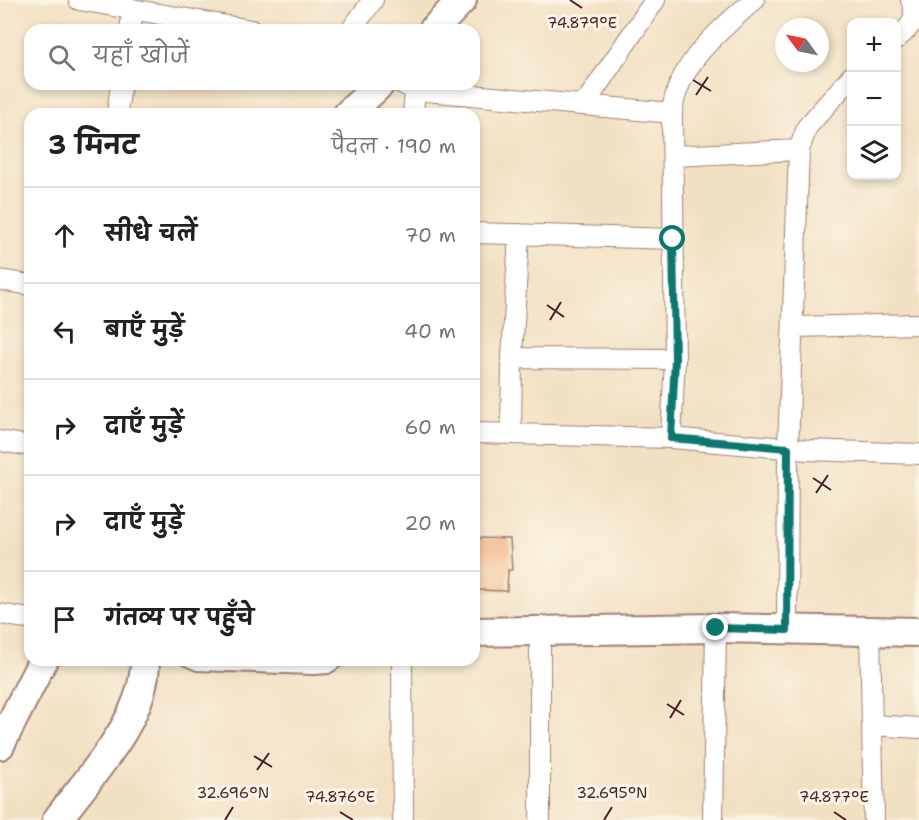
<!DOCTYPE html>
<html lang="hi">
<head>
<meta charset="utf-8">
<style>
	body { margin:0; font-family:"Shantell Sans","Playpen Sans Deva",sans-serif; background:#f6f6f6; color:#202124 }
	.controls { position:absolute; right:18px; top:18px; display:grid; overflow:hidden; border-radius:12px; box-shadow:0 3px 9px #0003 }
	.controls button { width:54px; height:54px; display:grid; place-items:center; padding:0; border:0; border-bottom:2px solid #e0e0e0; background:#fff; color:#202124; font:30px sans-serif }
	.compass { position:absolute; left:775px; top:18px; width:54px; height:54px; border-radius:50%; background:#fff; box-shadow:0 3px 9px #0003; rotate:303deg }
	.stop { position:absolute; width:18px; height:18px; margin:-14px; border:4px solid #0f766e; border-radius:50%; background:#fff }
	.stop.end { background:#0f766e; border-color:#fff; box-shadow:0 2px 6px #0008 }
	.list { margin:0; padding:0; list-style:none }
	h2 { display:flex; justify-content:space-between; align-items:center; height:78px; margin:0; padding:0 24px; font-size:26px }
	h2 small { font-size:20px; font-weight:400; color:#757577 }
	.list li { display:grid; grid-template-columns:39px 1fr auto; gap:18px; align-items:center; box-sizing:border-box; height:96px; padding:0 24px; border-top:2px solid #e0e0e0 }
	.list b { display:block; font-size:22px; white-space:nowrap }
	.list em { font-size:20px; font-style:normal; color:#757577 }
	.icon { flex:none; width:33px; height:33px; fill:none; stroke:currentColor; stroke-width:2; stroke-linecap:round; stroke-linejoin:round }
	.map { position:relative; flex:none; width:919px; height:820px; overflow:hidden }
	.search { position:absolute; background:#fff; box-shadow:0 3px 9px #0003; left:24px; top:24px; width:456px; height:66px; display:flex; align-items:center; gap:15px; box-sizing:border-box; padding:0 21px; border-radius:18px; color:#757577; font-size:22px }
	.panel { position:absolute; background:#fff; box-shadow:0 3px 9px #0003; left:24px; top:108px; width:456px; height:558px; border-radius:18px }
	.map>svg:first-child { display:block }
	.building { fill:#f0ad79 }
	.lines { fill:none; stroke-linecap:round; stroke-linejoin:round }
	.lane-casing { stroke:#9e8076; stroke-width:14 }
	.street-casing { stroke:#9e8076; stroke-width:22 }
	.secondary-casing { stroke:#9e8076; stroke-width:32 }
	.lane { stroke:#fff; stroke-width:10 }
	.street { stroke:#fff; stroke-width:20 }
	.secondary { stroke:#fff; stroke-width:28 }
	.route { stroke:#0f766e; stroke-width:8 }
	.ticks { fill:none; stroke:#4a1f2b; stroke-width:2 }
	.ticks-label { font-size:15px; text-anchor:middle; fill:#4a1f2b; stroke:#fcf5e5; stroke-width:6; stroke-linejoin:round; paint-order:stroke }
</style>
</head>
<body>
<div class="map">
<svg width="919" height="820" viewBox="0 0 919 820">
	<rect width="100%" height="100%" fill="#fcf5e5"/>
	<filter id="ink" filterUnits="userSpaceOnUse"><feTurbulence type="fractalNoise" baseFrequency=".0167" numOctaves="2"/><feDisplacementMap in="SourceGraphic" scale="12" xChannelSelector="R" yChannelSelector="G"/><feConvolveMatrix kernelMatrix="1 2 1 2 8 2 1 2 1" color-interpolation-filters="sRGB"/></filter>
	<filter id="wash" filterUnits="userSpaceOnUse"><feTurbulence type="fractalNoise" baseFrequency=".008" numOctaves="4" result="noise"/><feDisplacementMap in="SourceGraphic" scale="24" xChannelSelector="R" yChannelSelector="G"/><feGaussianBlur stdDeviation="1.35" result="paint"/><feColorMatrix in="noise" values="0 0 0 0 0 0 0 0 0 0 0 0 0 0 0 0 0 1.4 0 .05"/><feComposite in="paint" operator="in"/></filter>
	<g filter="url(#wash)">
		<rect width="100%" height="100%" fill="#f2e0c2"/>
		<g id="blocks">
			<!-- building -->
			<path class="building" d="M479,538L510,539L512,570H508L507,591L476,590L474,556H478Z"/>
		</g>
	</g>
	<g filter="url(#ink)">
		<use href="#blocks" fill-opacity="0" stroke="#9e8076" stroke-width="1.5"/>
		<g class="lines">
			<defs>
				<path id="lane" d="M186,660L197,665L314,669L328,668L340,660"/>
				<path id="street" d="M79,0L251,30
					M130,30L133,9
					M351,30L373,0
					M896,39C911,27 919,19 911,0
					M403,84L415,90L672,113
					M584,105L655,0
					M117,114L121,84
					M413,114L415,90
					M674,156L799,150
					M474,233L673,239
					M519,234L512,358L675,359
					M0,280L30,285
					M795,327L919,324
					M474,433L671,438L808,450L919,454
					M511,434L512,358
					M671,438L675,359L672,113C677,64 719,31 754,0
					M0,441L30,446
					M0,614L30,619
					M787,630L788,448L799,150L807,127L852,76
					M540,632V820
					M870,632L874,820
					M402,660L403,820
					M872,725L919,728
					M713,820L716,628"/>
				<path id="secondary" d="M433,30L462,0
					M348,114L380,84
					M474,632L716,628L919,632
					M0,745L43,660
					M57,820C90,775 146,719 145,660"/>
			</defs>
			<!-- lane casing -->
			<use href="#lane" class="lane-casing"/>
			<!-- street casing -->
			<use href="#street" class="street-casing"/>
			<!-- secondary casing -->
			<use href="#secondary" class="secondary-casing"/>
			<!-- lane -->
			<use href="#lane" class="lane"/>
			<!-- street -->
			<use href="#street" class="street"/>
			<!-- secondary -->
			<use href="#secondary" class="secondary"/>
		</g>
	</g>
	<g class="lines" filter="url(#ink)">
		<!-- route -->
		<path class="route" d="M673,239L675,359L671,438L788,448L787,630L716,628"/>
	</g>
	<!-- ticks -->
	<path class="ticks" d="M570,0L582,8M693,80L711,91M696,95L708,77M547,305L564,317M550,320L561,302M813,478L831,490M816,493L828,475M667,704L684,715M670,718L681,700M254,756L272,767M257,770L269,753M340,812L353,820M834,812L846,820M225,820L233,807M604,820L612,807"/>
	<g class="ticks-label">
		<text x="582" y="28">74.879°E</text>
		<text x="233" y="798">32.696°N</text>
		<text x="612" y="798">32.695°N</text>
		<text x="340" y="802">74.876°E</text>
		<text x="834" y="802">74.877°E</text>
	</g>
</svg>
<div class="controls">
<button>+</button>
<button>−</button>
<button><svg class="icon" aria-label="layers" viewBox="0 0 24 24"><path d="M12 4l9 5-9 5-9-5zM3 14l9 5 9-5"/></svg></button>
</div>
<svg class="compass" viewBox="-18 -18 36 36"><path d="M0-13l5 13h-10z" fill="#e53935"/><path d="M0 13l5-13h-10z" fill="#757577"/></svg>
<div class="stop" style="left:673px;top:239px"></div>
<div class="stop end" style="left:716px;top:628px"></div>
<div class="search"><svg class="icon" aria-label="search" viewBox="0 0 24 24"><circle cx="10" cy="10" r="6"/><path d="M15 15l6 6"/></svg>यहाँ खोजें</div>
<section class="panel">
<h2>3 मिनट<small>पैदल · 190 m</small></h2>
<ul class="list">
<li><svg class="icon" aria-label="ahead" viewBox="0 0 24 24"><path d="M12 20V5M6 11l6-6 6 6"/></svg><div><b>सीधे चलें</b></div><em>70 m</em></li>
<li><svg class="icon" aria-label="left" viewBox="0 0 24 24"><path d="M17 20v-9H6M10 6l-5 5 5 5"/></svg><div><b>बाएँ मुड़ें</b></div><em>40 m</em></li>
<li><svg class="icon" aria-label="right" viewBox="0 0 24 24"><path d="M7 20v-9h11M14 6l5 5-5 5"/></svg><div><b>दाएँ मुड़ें</b></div><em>60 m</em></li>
<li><svg class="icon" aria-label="right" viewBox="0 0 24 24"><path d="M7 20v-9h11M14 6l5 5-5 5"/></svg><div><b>दाएँ मुड़ें</b></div><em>20 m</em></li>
<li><svg class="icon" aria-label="arrive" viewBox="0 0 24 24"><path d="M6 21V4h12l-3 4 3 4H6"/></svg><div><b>गंतव्य पर पहुँचे</b></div></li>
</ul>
</section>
</div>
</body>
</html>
